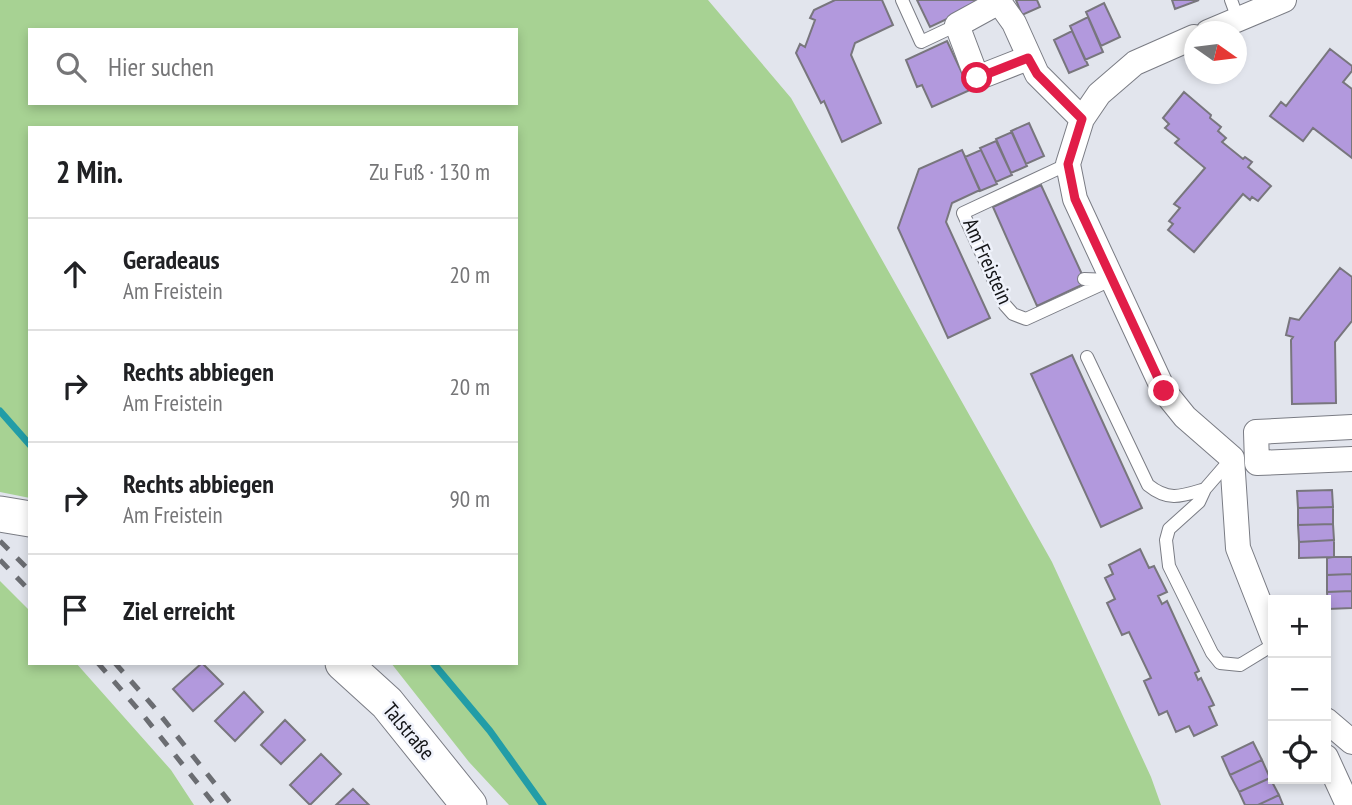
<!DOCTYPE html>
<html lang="de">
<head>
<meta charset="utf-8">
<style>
	body { margin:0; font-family:"PT Sans Narrow",sans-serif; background:#f6f6f6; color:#202124 }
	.controls { position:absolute; right:21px; bottom:21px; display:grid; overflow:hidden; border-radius:0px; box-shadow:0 4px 10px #0003 }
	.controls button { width:63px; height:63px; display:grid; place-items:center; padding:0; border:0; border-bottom:2px solid #e0e0e0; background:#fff; color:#202124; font:35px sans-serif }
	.compass { position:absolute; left:1184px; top:21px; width:63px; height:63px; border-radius:50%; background:#fff; box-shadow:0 4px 10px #0003; rotate:104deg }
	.stop { position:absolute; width:21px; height:21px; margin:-16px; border:5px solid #e11d48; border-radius:50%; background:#fff }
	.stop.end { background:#e11d48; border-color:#fff; box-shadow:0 2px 7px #0008 }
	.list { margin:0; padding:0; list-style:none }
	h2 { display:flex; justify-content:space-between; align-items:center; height:91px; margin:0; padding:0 28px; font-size:30px }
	h2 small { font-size:23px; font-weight:400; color:#757577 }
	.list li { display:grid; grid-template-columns:46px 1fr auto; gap:21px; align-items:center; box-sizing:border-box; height:112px; padding:0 28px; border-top:2px solid #e0e0e0 }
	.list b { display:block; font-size:26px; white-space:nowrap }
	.list p { margin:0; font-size:23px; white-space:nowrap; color:#757577 }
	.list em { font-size:23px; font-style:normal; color:#757577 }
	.icon { flex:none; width:38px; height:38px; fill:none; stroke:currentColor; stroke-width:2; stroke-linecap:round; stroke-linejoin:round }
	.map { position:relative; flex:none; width:1352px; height:805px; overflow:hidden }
	.search { position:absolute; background:#fff; box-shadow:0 4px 10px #0003; left:28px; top:28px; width:490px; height:77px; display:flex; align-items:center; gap:18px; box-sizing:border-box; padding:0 24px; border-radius:0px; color:#757577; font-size:26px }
	.panel { position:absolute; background:#fff; box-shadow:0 4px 10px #0003; left:28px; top:126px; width:490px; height:539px; border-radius:0px }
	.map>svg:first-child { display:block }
	.green { fill:#a7d293; fill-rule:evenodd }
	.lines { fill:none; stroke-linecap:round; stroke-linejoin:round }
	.stream { stroke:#229da7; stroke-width:7 }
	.building { fill:#b299dd; stroke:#78767d; stroke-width:2 }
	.lane-casing { stroke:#7a7c84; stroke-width:14 }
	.street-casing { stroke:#7a7c84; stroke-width:26 }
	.secondary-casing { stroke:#7a7c84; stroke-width:37 }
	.lane { stroke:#fff; stroke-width:12 }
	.street { stroke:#fff; stroke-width:24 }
	.secondary { stroke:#fff; stroke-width:35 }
	.rail { stroke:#6b6d72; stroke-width:5; stroke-dasharray:12 12; stroke-linecap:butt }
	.route { stroke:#e11d48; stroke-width:9 }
	.labels { text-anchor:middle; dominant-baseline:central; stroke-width:5; stroke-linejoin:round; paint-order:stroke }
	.street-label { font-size:21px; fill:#131417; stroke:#eff2fb }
</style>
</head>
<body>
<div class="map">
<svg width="1352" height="805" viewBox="0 0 1352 805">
	<rect width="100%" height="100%" fill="#e2e5ed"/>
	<!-- green -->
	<path class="green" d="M0,0H708L791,98L1052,562L1151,777L1161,805H509L469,762L391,663H516V128H30V498L0,492ZM30,30H516V103H30Z
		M0,581L30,611V663H76L171,770L194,805H0Z"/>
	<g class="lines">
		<!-- stream -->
		<path class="stream" d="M0,411L30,445
			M433,663L490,731L543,805"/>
	</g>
	<!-- building -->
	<path class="building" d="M835,0H882L893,25L855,43L851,55L881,123L842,142L824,101L821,103L796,53L800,44L805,47L815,20L810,18L814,10Z
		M917,0H982L983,2L930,27Z
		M1016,0H1037L1040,7L1022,15Z
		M1172,0H1199L1175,9Z
		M1104,3L1120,37L1101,46L1086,12Z
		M1088,17L1103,52L1085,60L1070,26Z
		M1072,31L1088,65L1069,73L1054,40Z
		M947,41L970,90L932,107L922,85L917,87L906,60Z
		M1330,49L1352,66V71L1343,82L1352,89V158L1313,128L1303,141L1270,116L1281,102L1286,106Z
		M1184,92L1211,115L1210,118L1221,127L1218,131L1226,138L1222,142L1243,159L1245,157L1252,162L1248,167L1271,186L1258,201L1252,197L1250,200L1243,194L1194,252L1168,230L1173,224L1169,221L1180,208L1174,204L1205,168L1175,143L1179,139L1165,128L1169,124L1163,118Z
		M1029,123L1044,156L1026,164L1011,131Z
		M1012,132L1027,166L1011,173L996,139Z
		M996,141L1012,175L996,182L980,148Z
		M962,150L980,190L952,203L946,222L990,318L948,338L898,228L919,169Z
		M981,150L997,184L980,191L965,157Z
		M1041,185L1086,283L1037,306L993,207Z
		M1340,268L1352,277V321L1335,342L1336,403L1292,404L1291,340L1293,337L1286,335L1290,318L1299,320Z
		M1072,355L1142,508L1101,527L1031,374Z
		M1332,490L1333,507L1298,508L1297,491Z
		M1333,507V524L1298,525V508Z
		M1333,524L1334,540L1299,542L1298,525Z
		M1334,540V557L1299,558V542Z
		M1140,549L1149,568L1154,566L1167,592L1158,596L1162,604L1167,601L1199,671L1195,673L1198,680L1201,678L1214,705L1209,707L1217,725L1194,736L1189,726L1176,732L1167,711L1159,715L1144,681L1151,678L1129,632L1122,635L1107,603L1115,599L1105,578L1113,574L1109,565Z
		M1334,557H1352V574L1327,575V558Z
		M1352,574V591L1327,592V575Z
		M1352,591V608L1328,609L1327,592Z
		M202,663L223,684L193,711L173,689Z
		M244,692L263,712L235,741L215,721Z
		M285,720L305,740L281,764L261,745Z
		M1253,742L1262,760L1230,775L1222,757Z
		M321,754L341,774L310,805L290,785Z
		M1262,760L1270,778L1239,792L1230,775Z
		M1270,778L1279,795L1258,805H1245L1239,792Z
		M353,789L369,805H336Z
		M1279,795L1283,805H1258Z"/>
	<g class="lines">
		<defs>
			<path id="lane" d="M902,0L921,42L957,25L956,23
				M1231,0L1238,19
				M1068,164L963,213L1005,305L1013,314L1026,319L1111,280L1084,279
				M1087,357L1148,485C1169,502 1182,496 1205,489
				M1231,459L1205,489L1199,502L1169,529L1166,540L1169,566L1212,653L1220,663L1240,665L1273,645"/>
			<path id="street" d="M1208,32L1284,0
				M1194,37L1135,63L1099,94L1082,119L1068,164L1075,199L1164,391L1185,417L1232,458L1238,548L1273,637
				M1028,58L977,78L957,25L999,2L1014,23L1037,74L1082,119
				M1352,427L1256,432L1257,463L1352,459
				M1326,720L1352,742
				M1326,757L1348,805"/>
			<path id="secondary" d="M0,514L30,519
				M343,663L387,703L469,805"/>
		</defs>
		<!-- lane casing -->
		<use href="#lane" class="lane-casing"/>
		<!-- street casing -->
		<use href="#street" class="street-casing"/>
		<!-- secondary casing -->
		<use href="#secondary" class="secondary-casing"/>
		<!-- lane -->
		<use href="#lane" class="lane"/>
		<!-- street -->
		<use href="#street" class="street"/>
		<!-- secondary -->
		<use href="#secondary" class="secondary"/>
		<!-- rail -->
		<path class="rail" d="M0,541L30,571
			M0,560L30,591
			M98,663L143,715L215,805
			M115,663L153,706L232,805"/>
	</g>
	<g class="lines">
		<!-- route -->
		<path class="route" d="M977,78L1028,58L1037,74L1082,119L1068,164L1075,199L1164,391"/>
	</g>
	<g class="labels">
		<!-- street labels -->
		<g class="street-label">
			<text transform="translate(988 261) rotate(66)">Am Freistein</text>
			<text transform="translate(409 731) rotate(50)">Talstraße</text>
		</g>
	</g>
</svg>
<div class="controls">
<button>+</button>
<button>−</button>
<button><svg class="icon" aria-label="locate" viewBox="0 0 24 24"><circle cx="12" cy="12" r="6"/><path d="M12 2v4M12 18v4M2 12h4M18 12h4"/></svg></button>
</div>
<svg class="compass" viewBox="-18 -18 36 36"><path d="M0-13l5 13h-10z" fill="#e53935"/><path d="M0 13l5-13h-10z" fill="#757577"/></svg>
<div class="stop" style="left:977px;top:78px"></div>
<div class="stop end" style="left:1164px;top:391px"></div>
<div class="search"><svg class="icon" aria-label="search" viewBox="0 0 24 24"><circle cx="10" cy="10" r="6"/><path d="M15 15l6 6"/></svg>Hier suchen</div>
<section class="panel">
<h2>2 Min.<small>Zu Fuß · 130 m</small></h2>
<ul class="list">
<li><svg class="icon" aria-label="ahead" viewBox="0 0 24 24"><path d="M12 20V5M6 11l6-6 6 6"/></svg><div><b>Geradeaus</b><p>Am Freistein</p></div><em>20 m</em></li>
<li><svg class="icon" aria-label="right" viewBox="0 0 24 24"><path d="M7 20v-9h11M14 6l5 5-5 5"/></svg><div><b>Rechts abbiegen</b><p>Am Freistein</p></div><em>20 m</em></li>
<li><svg class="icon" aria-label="right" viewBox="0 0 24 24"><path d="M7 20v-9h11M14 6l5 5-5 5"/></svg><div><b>Rechts abbiegen</b><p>Am Freistein</p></div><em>90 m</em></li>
<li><svg class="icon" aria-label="arrive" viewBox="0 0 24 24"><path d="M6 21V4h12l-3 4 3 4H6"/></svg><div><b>Ziel erreicht</b></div></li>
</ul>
</section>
</div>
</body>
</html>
